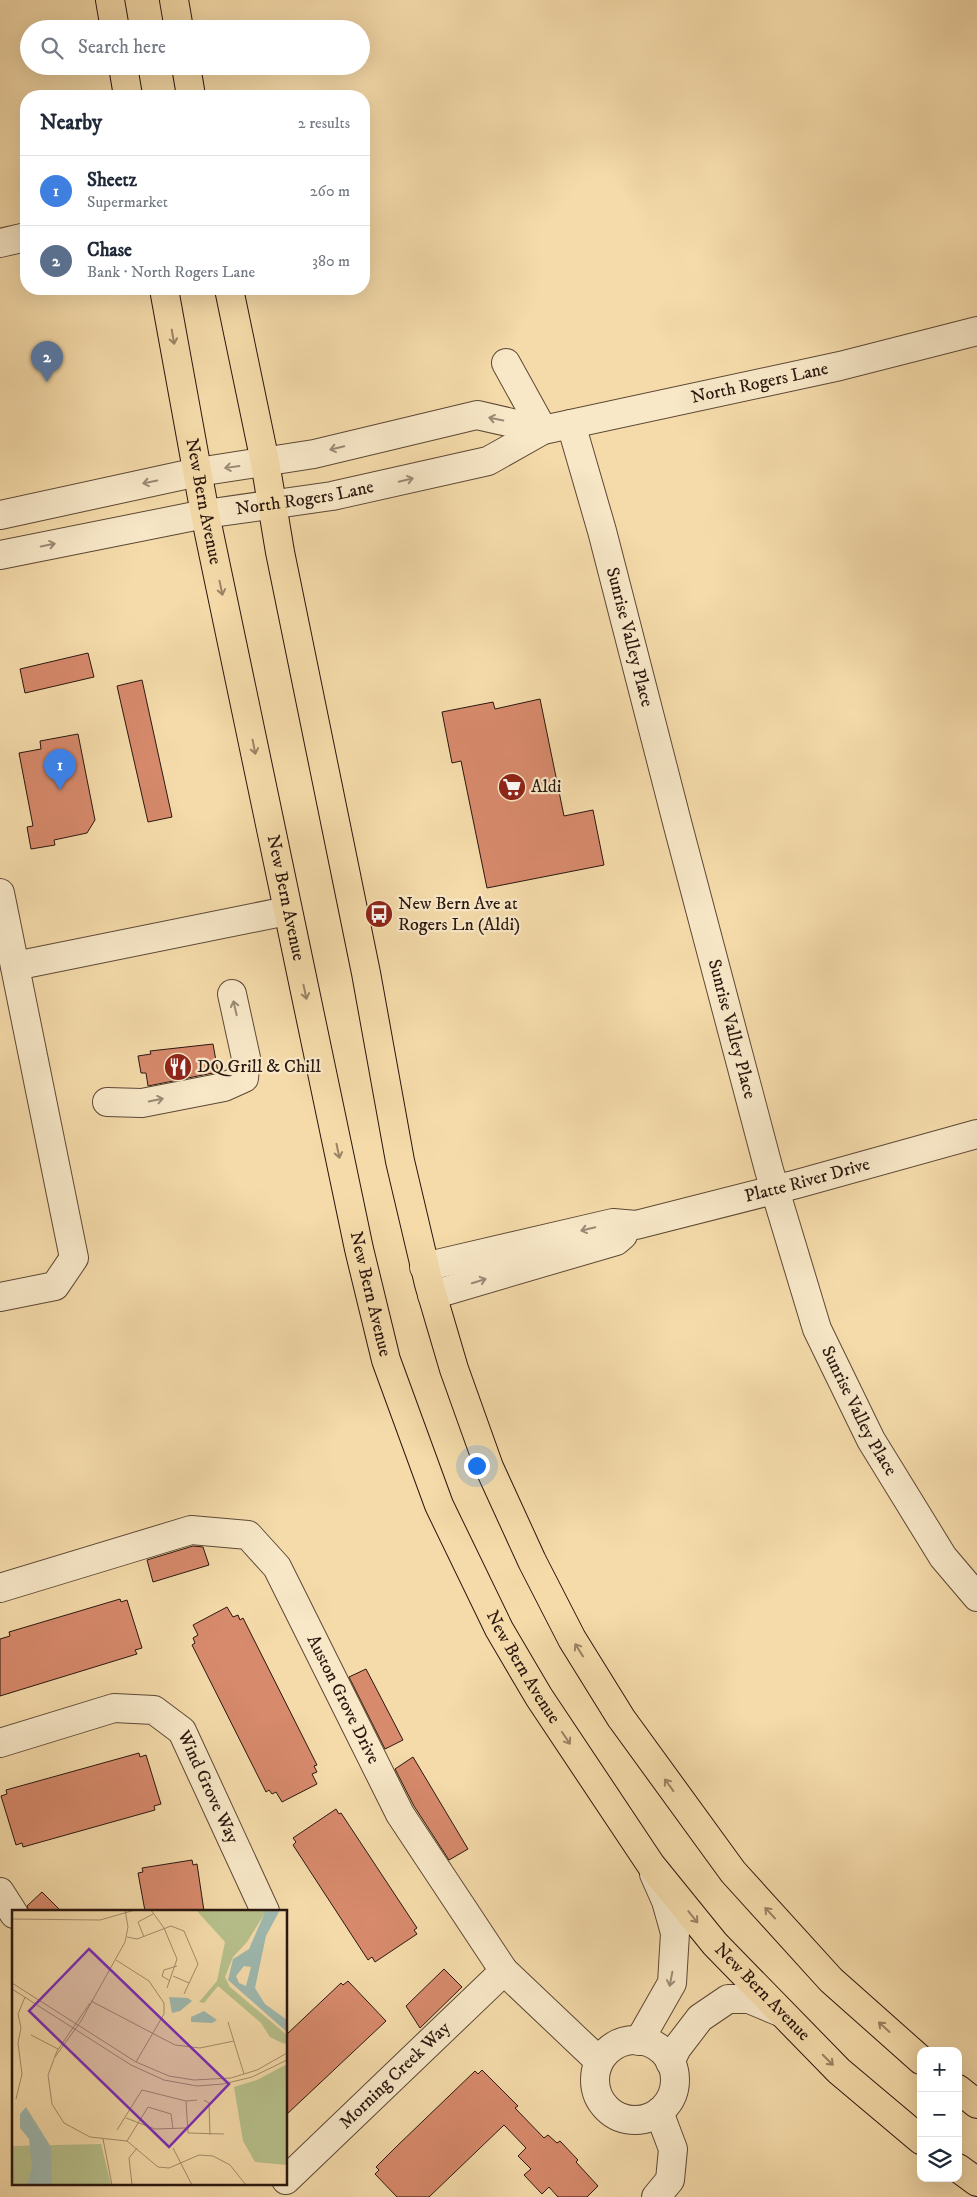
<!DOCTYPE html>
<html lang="en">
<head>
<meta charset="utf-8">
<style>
	body { margin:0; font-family:"IM FELL DW Pica",serif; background:#f2f2f3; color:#1f2937 }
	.controls { position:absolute; right:15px; bottom:15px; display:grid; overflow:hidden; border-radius:10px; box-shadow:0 5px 20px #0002 }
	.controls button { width:45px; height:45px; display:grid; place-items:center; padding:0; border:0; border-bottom:1px solid #e0e1e3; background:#fff; color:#1f2937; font:25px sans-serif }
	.you { position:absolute; left:476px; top:1465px; width:18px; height:18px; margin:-12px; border:4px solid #fff; border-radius:50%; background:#1a73e8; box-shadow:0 0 0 8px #1a73e833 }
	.badge { display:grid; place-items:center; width:32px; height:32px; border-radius:50%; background:#8f2418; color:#fff; font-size:16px; font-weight:700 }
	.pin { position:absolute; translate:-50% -41px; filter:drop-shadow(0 1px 2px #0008) }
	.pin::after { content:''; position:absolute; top:26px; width:18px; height:15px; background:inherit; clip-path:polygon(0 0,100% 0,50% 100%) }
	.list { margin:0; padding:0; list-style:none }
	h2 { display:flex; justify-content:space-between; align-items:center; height:65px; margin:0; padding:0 20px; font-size:21px }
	h2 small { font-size:16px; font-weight:400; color:#747a83 }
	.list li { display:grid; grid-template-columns:32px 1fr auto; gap:15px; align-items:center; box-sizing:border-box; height:70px; padding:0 20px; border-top:1px solid #e0e1e3 }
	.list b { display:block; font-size:19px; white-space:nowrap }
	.list p { margin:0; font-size:16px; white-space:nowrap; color:#747a83 }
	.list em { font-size:16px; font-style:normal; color:#747a83 }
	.icon { flex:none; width:28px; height:28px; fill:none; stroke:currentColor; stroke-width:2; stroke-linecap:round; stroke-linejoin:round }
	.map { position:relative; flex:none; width:977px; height:2197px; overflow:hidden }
	.search { position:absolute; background:#fff; box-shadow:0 5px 20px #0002; left:20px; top:20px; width:350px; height:55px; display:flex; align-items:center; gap:12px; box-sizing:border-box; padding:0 18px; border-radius:28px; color:#747a83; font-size:19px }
	.panel { position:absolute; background:#fff; box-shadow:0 5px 20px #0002; left:20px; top:90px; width:350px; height:205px; border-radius:20px }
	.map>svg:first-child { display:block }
	.building { fill:#d78a6c; stroke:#2a170f }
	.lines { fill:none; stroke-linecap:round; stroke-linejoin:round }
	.minor-casing { stroke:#5d4836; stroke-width:30 }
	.major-casing { stroke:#2a170f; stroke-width:30 }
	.minor { stroke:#f8e8c8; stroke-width:28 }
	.major { stroke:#f5dbaa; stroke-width:28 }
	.oneway { stroke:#9a8364 }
	.oneway2 { stroke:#9b8a75 }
	.labels { text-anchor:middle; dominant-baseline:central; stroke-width:4.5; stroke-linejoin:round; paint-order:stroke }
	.street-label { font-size:18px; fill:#2a170f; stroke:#f8e8c8 }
	.poi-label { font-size:18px; fill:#2a170f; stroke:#f8e8c8; text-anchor:start }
	.inset-road { fill:none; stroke:#a48d6c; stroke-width:1 }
	.view { fill:#7b2cbf; fill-opacity:0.15; stroke:#7b2cbf; stroke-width:2.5 }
	.inset-edge { fill:none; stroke:#2a170f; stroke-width:2.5 }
</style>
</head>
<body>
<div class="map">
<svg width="977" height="2197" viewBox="0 0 977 2197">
	<rect width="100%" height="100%" fill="#f5dbaa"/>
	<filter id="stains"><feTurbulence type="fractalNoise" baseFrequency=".004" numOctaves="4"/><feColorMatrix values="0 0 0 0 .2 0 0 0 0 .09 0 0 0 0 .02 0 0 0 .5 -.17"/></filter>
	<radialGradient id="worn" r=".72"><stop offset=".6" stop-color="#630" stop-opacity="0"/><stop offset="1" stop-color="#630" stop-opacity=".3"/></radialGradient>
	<!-- building -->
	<path class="building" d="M88,653L94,677L25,693L20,669Z
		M142,680L172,817L148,822L117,686Z
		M540,699L564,816L593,810L604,865L487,888L461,761L452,763L442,712L493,702L495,709Z
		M78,734L95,820L87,833L54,840L55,845L31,849L27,827L33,826L19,753L41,749L40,741Z
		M213,1044L218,1072L148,1086L146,1073H141L138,1056L151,1054L150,1051Z
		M193,1546L203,1547L209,1565L153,1582L147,1560Z
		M120,1599L121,1602L127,1600L142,1648L135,1650L137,1654L0,1696V1639L10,1636L9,1632Z
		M227,1607L233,1617L238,1615L240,1620L243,1618L317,1765L314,1766L317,1772L312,1774L317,1784L282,1802L276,1792L272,1794L269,1790L266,1792L192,1645L195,1643L193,1638L198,1635L193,1625Z
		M366,1669L403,1740L385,1749L349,1677Z
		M139,1753L140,1757L146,1755L161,1804L154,1806L155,1810L23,1847L22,1843L16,1845L1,1796L7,1794L6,1790Z
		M413,1757L468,1849L449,1860L414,1806L395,1769Z
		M336,1809L339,1814L341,1813L417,1928L414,1930L417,1934L375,1962L372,1957L368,1960L293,1845L296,1842L293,1838Z
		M192,1860L193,1865L197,1864L204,1911H145L138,1873L143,1872L142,1868Z
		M42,1892L61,1911H29L27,1906Z
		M444,1969L462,1987L420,2028L406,2006Z
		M348,1981L386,2021L286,2115V2035L341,1983L343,1985Z
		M482,2070L518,2106L515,2108L544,2138L548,2135L557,2143L560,2141L578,2160L576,2162L598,2186L587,2197H558L549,2187L542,2194L524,2175L531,2169L518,2156L526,2148L504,2125L429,2197H397L375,2174L379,2170L376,2167L397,2146L475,2071L478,2074Z"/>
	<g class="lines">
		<defs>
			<g id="minor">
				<path d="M0,243L26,237"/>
				<path d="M506,363L543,430"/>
				<path id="s1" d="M571,424L602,531L678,826L769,1170L817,1329L871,1440L943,1557L977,1597"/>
				<path d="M0,515L198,472L314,454L477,415L543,430"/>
				<path id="s2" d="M0,555L205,514L332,496L488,461L543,430L840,366L977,331"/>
				<path d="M0,893L74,1258L55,1286L0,1297"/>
				<path d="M15,966L287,911"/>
				<path d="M107,1102L142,1103L224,1087L244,1078L246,1058L232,994"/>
				<path id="s3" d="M424,1267L613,1223L636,1225L797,1184L977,1134"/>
				<path d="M432,1295L616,1241L623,1235"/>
				<path id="s4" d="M0,1588L191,1530L248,1535L277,1567L400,1814L504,1971L599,2061"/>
				<path id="s5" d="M0,1743L114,1708L154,1710L182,1731L265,1911"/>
				<path d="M0,1892L14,1914"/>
				<circle cx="635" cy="2080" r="40"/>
				<path d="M639,2041L672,1983L675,1933L666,1901L654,1874"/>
				<path d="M670,2062L677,2048L700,2018L728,1999H749L780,2012"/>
				<path id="s6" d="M286,2180L504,1971"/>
				<path d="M656,2197L670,2180L673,2149L659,2112"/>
			</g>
			<g id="major">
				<path d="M110,0L115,29"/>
				<path d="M174,0L179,29"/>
				<path d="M123,66L128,96"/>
				<path d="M186,66L191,96"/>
				<path id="s7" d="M164,289L205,514L359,1249L386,1360L439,1505L499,1629L539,1697L651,1865L715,1944L839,2071L921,2140"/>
				<path d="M229,289L265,462L280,552L366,973L400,1161L429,1284L454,1369L489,1467L532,1561L572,1639L621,1718L733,1872L831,1980L921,2060"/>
				<path d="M958,2089L977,2104"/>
				<path d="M958,2168L977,2182"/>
			</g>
		</defs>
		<!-- minor casing -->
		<use href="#minor" class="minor-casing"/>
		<!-- major casing -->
		<use href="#major" class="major-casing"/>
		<!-- minor -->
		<use href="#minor" class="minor"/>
		<!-- major -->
		<use href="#major" class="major"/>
	</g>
	<!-- one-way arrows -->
	<defs><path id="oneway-shaft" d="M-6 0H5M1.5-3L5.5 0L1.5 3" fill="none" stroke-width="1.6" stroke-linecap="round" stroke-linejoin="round" transform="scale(1.25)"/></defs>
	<g class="oneway">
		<use href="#oneway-shaft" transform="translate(173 337) rotate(80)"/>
		<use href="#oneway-shaft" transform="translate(221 588) rotate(78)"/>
		<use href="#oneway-shaft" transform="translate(254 747) rotate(79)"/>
		<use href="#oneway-shaft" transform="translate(305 992) rotate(78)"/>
		<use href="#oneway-shaft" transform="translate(338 1151) rotate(78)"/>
		<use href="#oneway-shaft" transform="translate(579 1650) rotate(-122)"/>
		<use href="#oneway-shaft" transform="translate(566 1738) rotate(56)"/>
		<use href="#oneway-shaft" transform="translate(669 1785) rotate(-126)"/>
		<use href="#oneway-shaft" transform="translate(770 1913) rotate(-133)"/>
		<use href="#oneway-shaft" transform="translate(693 1917) rotate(51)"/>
		<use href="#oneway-shaft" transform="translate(884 2027) rotate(-138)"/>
		<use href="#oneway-shaft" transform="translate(828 2060) rotate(45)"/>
	</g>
	<g class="oneway2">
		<use href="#oneway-shaft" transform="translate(496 419) rotate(-168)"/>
		<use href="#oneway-shaft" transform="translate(337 448) rotate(167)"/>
		<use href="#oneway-shaft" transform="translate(232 467) rotate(172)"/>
		<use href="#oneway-shaft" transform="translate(406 480) rotate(-13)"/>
		<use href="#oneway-shaft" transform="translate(150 482) rotate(168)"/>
		<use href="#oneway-shaft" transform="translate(48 545) rotate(-12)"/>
		<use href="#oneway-shaft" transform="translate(235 1008) rotate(-103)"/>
		<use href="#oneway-shaft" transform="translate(156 1100) rotate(-11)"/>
		<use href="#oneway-shaft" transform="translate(588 1229) rotate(167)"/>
		<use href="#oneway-shaft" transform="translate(479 1281) rotate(-17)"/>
		<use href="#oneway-shaft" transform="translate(671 1979) rotate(101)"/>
	</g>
	<!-- icons -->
	<defs>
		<symbol id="supermarket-disc" viewBox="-11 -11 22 22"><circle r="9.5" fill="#8f2418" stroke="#f8e8c8"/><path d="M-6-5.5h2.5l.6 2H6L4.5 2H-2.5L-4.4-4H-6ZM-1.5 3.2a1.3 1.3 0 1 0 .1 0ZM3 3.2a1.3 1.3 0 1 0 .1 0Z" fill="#fff"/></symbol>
		<symbol id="bus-disc" viewBox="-11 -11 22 22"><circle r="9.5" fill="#8f2418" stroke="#f8e8c8"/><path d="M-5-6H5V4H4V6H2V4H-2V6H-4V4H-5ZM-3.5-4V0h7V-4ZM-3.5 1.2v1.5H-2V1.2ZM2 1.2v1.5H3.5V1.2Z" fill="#fff"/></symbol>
		<symbol id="restaurant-disc" viewBox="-11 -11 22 22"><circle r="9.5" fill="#8f2418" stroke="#f8e8c8"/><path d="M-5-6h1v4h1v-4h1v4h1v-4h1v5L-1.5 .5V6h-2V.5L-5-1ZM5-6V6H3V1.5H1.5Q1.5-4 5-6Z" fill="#fff"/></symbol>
	</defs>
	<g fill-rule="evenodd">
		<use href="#supermarket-disc" x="496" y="771" width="32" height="32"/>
		<use href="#bus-disc" x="363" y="898" width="32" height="32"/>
		<use href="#restaurant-disc" x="162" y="1051" width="32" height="32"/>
	</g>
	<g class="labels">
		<!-- street labels -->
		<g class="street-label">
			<text stroke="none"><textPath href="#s2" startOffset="782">North Rogers Lane</textPath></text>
			<text stroke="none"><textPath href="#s2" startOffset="310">North Rogers Lane</textPath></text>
			<text stroke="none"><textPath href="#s7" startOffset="216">New Bern Avenue</textPath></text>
			<text stroke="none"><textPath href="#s1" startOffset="221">Sunrise Valley Place</textPath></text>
			<text stroke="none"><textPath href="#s7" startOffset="621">New Bern Avenue</textPath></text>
			<text stroke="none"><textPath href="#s1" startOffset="626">Sunrise Valley Place</textPath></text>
			<text stroke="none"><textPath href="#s3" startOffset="394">Platte River Drive</textPath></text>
			<text stroke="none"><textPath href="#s7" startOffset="1026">New Bern Avenue</textPath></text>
			<text stroke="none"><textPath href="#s1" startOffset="1030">Sunrise Valley Place</textPath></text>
			<text stroke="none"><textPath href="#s7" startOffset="1431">New Bern Avenue</textPath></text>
			<text stroke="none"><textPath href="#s4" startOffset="448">Auston Grove Drive</textPath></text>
			<text stroke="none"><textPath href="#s5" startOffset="256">Wind Grove Way</textPath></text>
			<text stroke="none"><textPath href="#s7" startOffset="1836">New Bern Avenue</textPath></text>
			<text stroke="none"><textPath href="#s6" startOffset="151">Morning Creek Way</textPath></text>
		</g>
		<!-- poi labels -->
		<g class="poi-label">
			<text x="531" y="787">Aldi</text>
			<text x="398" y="904">New Bern Ave at<tspan x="398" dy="21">Rogers Ln (Aldi)</tspan></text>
			<text x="197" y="1067">DQ Grill &amp; Chill</text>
		</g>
	</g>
	<!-- overview -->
	<g transform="translate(12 1910)">
		<rect width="275" height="275" fill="#f5dbaa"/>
		<path d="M184,0H255L235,32L221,47L213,67L218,77L275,125V132L272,134L258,127L249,113L206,76L192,93L187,92L205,71L213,32ZM275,154V255L243,252L231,231L222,177L245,170ZM89,234L99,275H0V236Z" fill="#b7c18c"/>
		<path d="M254,0H268L254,26L243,78L253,94L275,110V122L216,70L221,49L237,39ZM232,56L239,57L234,76L227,73L224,66ZM157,87L176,88L180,91L168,101L160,103ZM192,101L205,110L200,113L179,112V107ZM14,197L39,237L40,275H15L20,258L17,229L8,218V204Z" fill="#9eb9b0" fill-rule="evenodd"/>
		<path class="inset-road" d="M139,0L152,18L165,49L155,78M0,9L88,10L123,0M115,27L125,29L159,16L172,21L186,54L172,84M132,27L126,12L141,4M104,50L137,71L152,93V104L124,152M161,66L177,73M158,71L150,66L152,60L165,56M0,73L124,152L157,166L182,170L219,168L245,160L275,143M0,79L119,155L152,170L185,176L211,174L240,167L275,150M79,91L163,135L188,138L222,131M78,93L45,141L36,165L40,194L52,213L78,227L115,231L146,257L157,258L187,245L201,246L218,255L234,275M216,112L232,164M19,125L46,139M43,147L69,111L113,32L116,17L113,0M4,189L10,164L6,133L9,118L6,104L13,87M192,190L197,193L198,225M174,191L176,223L212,224M114,208L143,219L174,218M105,220L130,180L174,191L185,190M91,229L100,275M115,231L136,197L159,204L161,219M161,238L180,275M120,275L117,248L125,238"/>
		<path class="view" d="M77,39L217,174L157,237L17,101Z"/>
		<rect width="275" height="275" class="inset-edge"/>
	</g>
	<rect width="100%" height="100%" filter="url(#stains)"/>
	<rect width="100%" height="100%" fill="url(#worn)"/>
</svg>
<div class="controls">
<button>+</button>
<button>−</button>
<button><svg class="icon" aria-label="layers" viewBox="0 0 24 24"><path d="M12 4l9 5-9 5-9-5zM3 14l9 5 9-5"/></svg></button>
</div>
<div class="you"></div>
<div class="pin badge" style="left:60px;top:790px;background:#3f7fe0">1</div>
<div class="pin badge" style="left:47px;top:382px;background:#5c6f8a">2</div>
<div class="search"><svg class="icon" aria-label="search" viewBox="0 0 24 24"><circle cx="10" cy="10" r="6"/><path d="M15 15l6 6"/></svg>Search here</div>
<section class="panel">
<h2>Nearby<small>2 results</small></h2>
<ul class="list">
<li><span class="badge" style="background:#3f7fe0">1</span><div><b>Sheetz</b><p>Supermarket</p></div><em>260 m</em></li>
<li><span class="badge" style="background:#5c6f8a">2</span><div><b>Chase</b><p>Bank · North Rogers Lane</p></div><em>380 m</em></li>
</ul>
</section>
</div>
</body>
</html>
